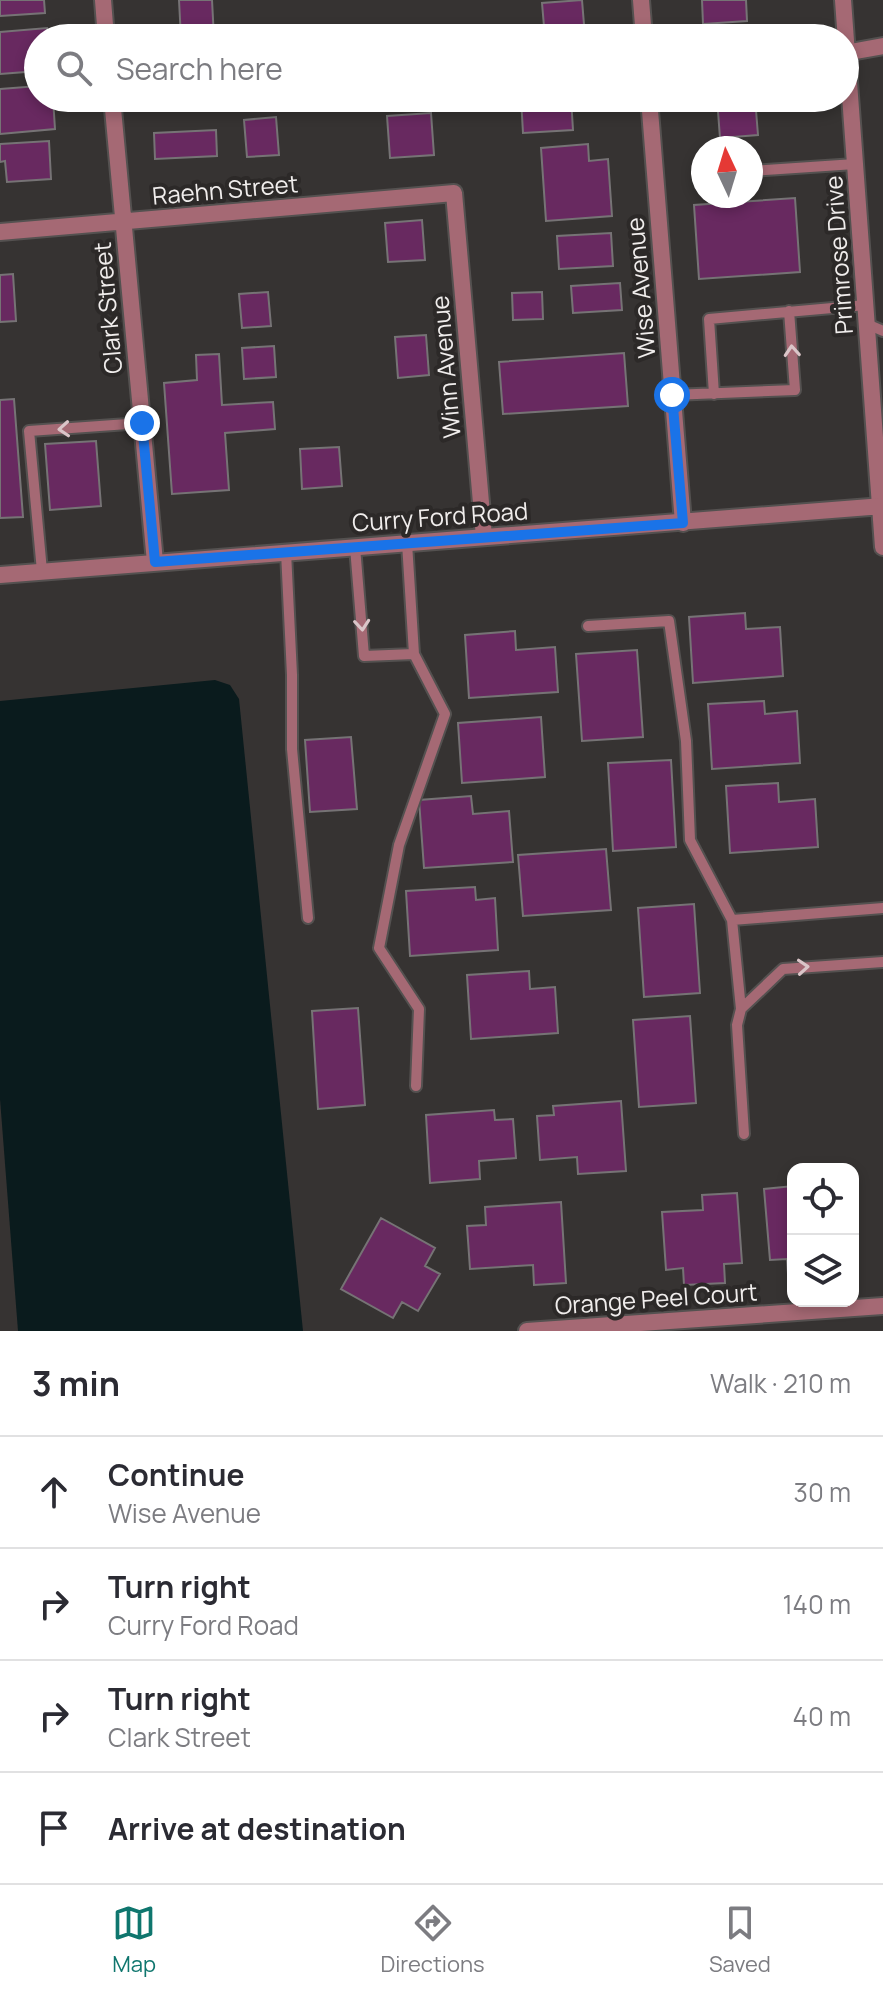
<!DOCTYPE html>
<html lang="en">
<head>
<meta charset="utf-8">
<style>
	body { margin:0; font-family:Manrope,sans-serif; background:#f2f2f3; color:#2b2b33 }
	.controls { position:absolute; right:24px; bottom:24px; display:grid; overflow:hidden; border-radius:16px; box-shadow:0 4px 12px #0003 }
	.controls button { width:72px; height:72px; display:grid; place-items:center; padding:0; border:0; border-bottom:2px solid #e1e1e2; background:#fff; color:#2b2b33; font:40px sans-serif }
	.compass { position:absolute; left:691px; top:136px; width:72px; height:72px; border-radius:50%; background:#fff; box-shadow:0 4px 12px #0003; rotate:356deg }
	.stop { position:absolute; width:24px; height:24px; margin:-18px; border:6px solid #1a73e8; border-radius:50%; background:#fff }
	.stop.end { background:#1a73e8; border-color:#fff; box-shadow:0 2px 8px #0008 }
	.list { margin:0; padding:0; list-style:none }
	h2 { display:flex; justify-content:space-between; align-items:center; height:104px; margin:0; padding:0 32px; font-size:34px }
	h2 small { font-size:26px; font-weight:400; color:#7c7c81 }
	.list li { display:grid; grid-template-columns:52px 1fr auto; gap:24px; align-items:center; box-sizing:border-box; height:112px; padding:0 32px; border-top:2px solid #e1e1e2 }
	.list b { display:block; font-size:30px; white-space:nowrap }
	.list p { margin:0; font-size:26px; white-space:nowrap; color:#7c7c81 }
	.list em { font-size:26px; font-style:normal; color:#7c7c81 }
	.icon { flex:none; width:44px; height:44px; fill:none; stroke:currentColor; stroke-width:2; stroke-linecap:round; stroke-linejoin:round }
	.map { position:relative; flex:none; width:883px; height:1331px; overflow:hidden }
	.search { position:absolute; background:#fff; box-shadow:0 4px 12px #0003; left:24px; right:24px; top:24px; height:88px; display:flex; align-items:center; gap:20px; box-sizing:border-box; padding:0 28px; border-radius:44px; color:#7c7c81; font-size:30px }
	.sheet { height:552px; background:#fff }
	nav { display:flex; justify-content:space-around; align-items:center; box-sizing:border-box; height:112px; border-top:2px solid #e1e1e2; background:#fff; font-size:22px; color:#7c7c81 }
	nav a { display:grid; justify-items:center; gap:4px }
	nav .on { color:#0f766e }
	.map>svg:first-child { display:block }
	.water { fill:#0a1b1d }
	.building { fill:#682960; stroke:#767375; stroke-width:2 }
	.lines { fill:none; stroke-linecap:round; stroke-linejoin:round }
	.service-casing { stroke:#545150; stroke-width:14 }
	.minor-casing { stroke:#545150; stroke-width:20 }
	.tertiary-casing { stroke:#545150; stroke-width:20 }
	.service { stroke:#a56974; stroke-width:10 }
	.minor { stroke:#a56974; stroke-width:16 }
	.tertiary { stroke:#a56974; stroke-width:16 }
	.oneway { stroke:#dac5c8 }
	.route { stroke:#1a73e8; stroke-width:10 }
	.labels { text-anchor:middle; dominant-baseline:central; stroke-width:8; stroke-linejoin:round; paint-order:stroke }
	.street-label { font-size:24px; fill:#f0edec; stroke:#2c2928 }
</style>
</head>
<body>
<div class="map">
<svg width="883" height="1331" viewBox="0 0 883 1331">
	<rect width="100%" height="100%" fill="#363332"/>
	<!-- water -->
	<path class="water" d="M215,680L230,685L239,699L303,1331H18L0,1099V701Z"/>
	<!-- building -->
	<path class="building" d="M0,0H44L45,13L0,16Z
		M179,0H212L214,38H181Z
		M582,0L585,37L545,38L542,3Z
		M702,0H746L747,21L703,24Z
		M47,28L48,38H38V71L0,74V32Z
		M38,86V98H53L55,129L0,134V89Z
		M521,98H578H571L573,130L523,133Z
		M717,98H755L758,135L720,138Z
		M431,113L434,155L390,158L387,116Z
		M276,117L279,155L247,157L244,120Z
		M216,130L217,156L155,159L154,133Z
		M49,141L51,179L7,182L5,161L0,162V144Z
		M588,144L589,161L608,159L612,216L546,221L541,148Z
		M795,198L800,272L699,279L694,205Z
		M422,220L425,260L388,262L385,223Z
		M611,233L613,266L559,269L557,236Z
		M13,274L16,321L0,322V275Z
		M620,283L622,310L573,313L571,286Z
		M268,292L271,326L242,328L239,294Z
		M542,292L543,319L513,320L512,293Z
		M426,335L429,375L398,378L395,337Z
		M274,346L276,377L244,379L242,348Z
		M624,353L628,406L503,414L499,362Z
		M219,354L222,405L273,402L275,429L225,433L229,490L172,494L164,383L197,380L196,355Z
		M14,399L23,517L0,518V400Z
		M96,441L101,506L50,510L45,444Z
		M339,447L342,486L302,489L300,449Z
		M745,613L746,629L780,627L783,676L693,683L689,617Z
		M515,631L516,650L555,647L558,692L469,698L465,635Z
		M637,650L643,737L582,741L576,654Z
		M764,701L765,714L797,711L800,763L712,769L708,704Z
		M541,717L545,777L462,783L458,723Z
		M351,737L357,809L310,812L305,740Z
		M671,760L676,847L613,851L608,763Z
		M778,783L779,802L815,799L818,847L730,853L726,786Z
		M471,796L473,814L509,811L513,862L424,868L419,800Z
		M606,849L611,910L523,916L518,855Z
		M475,887L476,900L495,898L498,950L410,956L406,891Z
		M694,904L700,993L644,997L638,908Z
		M529,971L530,989L555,987L558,1033L471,1039L467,975Z
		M358,1008L365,1105L318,1109L312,1011Z
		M690,1016L696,1103L639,1107L633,1020Z
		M621,1101L626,1171L578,1174L577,1157L540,1160L537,1116L554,1115L553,1106Z
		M494,1110L495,1120L513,1119L516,1158L479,1161L480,1179L430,1183L426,1115Z
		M793,1186V1274H788L787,1259L770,1260L764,1189Z
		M737,1193L742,1263L724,1264L725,1283L684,1285L683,1268L666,1270L662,1212L703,1210L702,1195Z
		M561,1202L566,1283L534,1285L533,1265L470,1269L467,1226L486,1225L485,1207Z
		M381,1218L435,1248L425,1266L440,1274L418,1311L402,1302L393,1318L341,1289Z"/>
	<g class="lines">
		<defs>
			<path id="service" d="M751,171L855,164
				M867,324L883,331
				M714,394L709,319L866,305
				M672,395L795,390L789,311
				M355,547L364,656L414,654L407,543
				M286,552L292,675V749L308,918
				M42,571L29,431L142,423
				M588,626L669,621L686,741L690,840L732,920L741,1009L737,1025L744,1134
				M414,654L445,714L399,845L379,948L419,1009L416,1086
				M732,920L883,908
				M741,1009L783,969L883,962"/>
			<path id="minor" d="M103,0L106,38
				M641,0L644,38
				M843,0L880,506
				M845,53L883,46
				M112,98L155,562
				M649,98L683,523
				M0,232L454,193L484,537
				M527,1331L883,1306"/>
			<path id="tertiary" d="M880,506L883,547
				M0,575L883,506"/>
		</defs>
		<!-- service casing -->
		<use href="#service" class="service-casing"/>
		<!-- minor casing -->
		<use href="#minor" class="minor-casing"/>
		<!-- tertiary casing -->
		<use href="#tertiary" class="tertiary-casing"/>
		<!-- service -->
		<use href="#service" class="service"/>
		<!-- minor -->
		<use href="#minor" class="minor"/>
		<!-- tertiary -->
		<use href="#tertiary" class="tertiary"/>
	</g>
	<!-- one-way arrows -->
	<defs><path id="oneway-chevron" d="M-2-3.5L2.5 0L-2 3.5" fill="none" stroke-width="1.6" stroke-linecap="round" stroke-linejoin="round" transform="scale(2)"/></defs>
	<g class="oneway">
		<use href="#oneway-chevron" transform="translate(792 351) rotate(-94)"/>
		<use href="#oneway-chevron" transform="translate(64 429) rotate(176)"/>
		<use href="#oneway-chevron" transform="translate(362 625) rotate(85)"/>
		<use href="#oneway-chevron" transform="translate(803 967) rotate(-4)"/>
	</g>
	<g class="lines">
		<!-- route -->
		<path class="route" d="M142,423L155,562L683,523L672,395"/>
	</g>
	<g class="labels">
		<!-- street labels -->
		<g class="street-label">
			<text transform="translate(225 189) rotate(-5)">Raehn Street</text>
			<text transform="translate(838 255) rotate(-94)">Primrose Drive</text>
			<text transform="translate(640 288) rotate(-95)">Wise Avenue</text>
			<text transform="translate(107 308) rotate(-95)">Clark Street</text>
			<text transform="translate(445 367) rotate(-95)">Winn Avenue</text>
			<text transform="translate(440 516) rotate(-4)">Curry Ford Road</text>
			<text transform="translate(656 1298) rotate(-4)">Orange Peel Court</text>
		</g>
	</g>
</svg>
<div class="controls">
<button><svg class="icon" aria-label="locate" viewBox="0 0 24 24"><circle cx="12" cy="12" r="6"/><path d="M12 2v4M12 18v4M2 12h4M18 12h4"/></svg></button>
<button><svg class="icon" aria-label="layers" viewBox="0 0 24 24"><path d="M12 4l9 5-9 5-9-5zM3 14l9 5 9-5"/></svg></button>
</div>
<svg class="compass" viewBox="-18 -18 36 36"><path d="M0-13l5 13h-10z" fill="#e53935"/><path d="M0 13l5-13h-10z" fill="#7c7c81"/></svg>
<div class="stop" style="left:672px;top:395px"></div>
<div class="stop end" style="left:142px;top:423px"></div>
<div class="search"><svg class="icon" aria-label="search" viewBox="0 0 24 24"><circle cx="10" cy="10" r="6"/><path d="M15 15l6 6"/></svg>Search here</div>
</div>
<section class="sheet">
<h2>3 min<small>Walk · 210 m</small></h2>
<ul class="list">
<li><svg class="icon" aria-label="ahead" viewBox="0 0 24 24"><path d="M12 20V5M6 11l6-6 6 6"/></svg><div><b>Continue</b><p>Wise Avenue</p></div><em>30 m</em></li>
<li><svg class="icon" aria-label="right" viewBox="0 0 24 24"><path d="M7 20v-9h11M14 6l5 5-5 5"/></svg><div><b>Turn right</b><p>Curry Ford Road</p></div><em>140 m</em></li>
<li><svg class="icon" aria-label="right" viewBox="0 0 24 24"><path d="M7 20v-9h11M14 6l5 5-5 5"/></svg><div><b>Turn right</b><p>Clark Street</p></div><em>40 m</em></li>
<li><svg class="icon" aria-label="arrive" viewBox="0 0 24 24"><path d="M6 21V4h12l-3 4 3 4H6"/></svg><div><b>Arrive at destination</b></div></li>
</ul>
</section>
<nav>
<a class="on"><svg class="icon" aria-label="map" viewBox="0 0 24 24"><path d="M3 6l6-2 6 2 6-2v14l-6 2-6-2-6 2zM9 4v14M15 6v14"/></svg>Map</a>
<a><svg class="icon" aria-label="directions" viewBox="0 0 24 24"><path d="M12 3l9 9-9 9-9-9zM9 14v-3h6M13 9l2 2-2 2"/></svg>Directions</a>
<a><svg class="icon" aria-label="saved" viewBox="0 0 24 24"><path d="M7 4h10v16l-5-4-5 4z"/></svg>Saved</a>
</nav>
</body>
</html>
